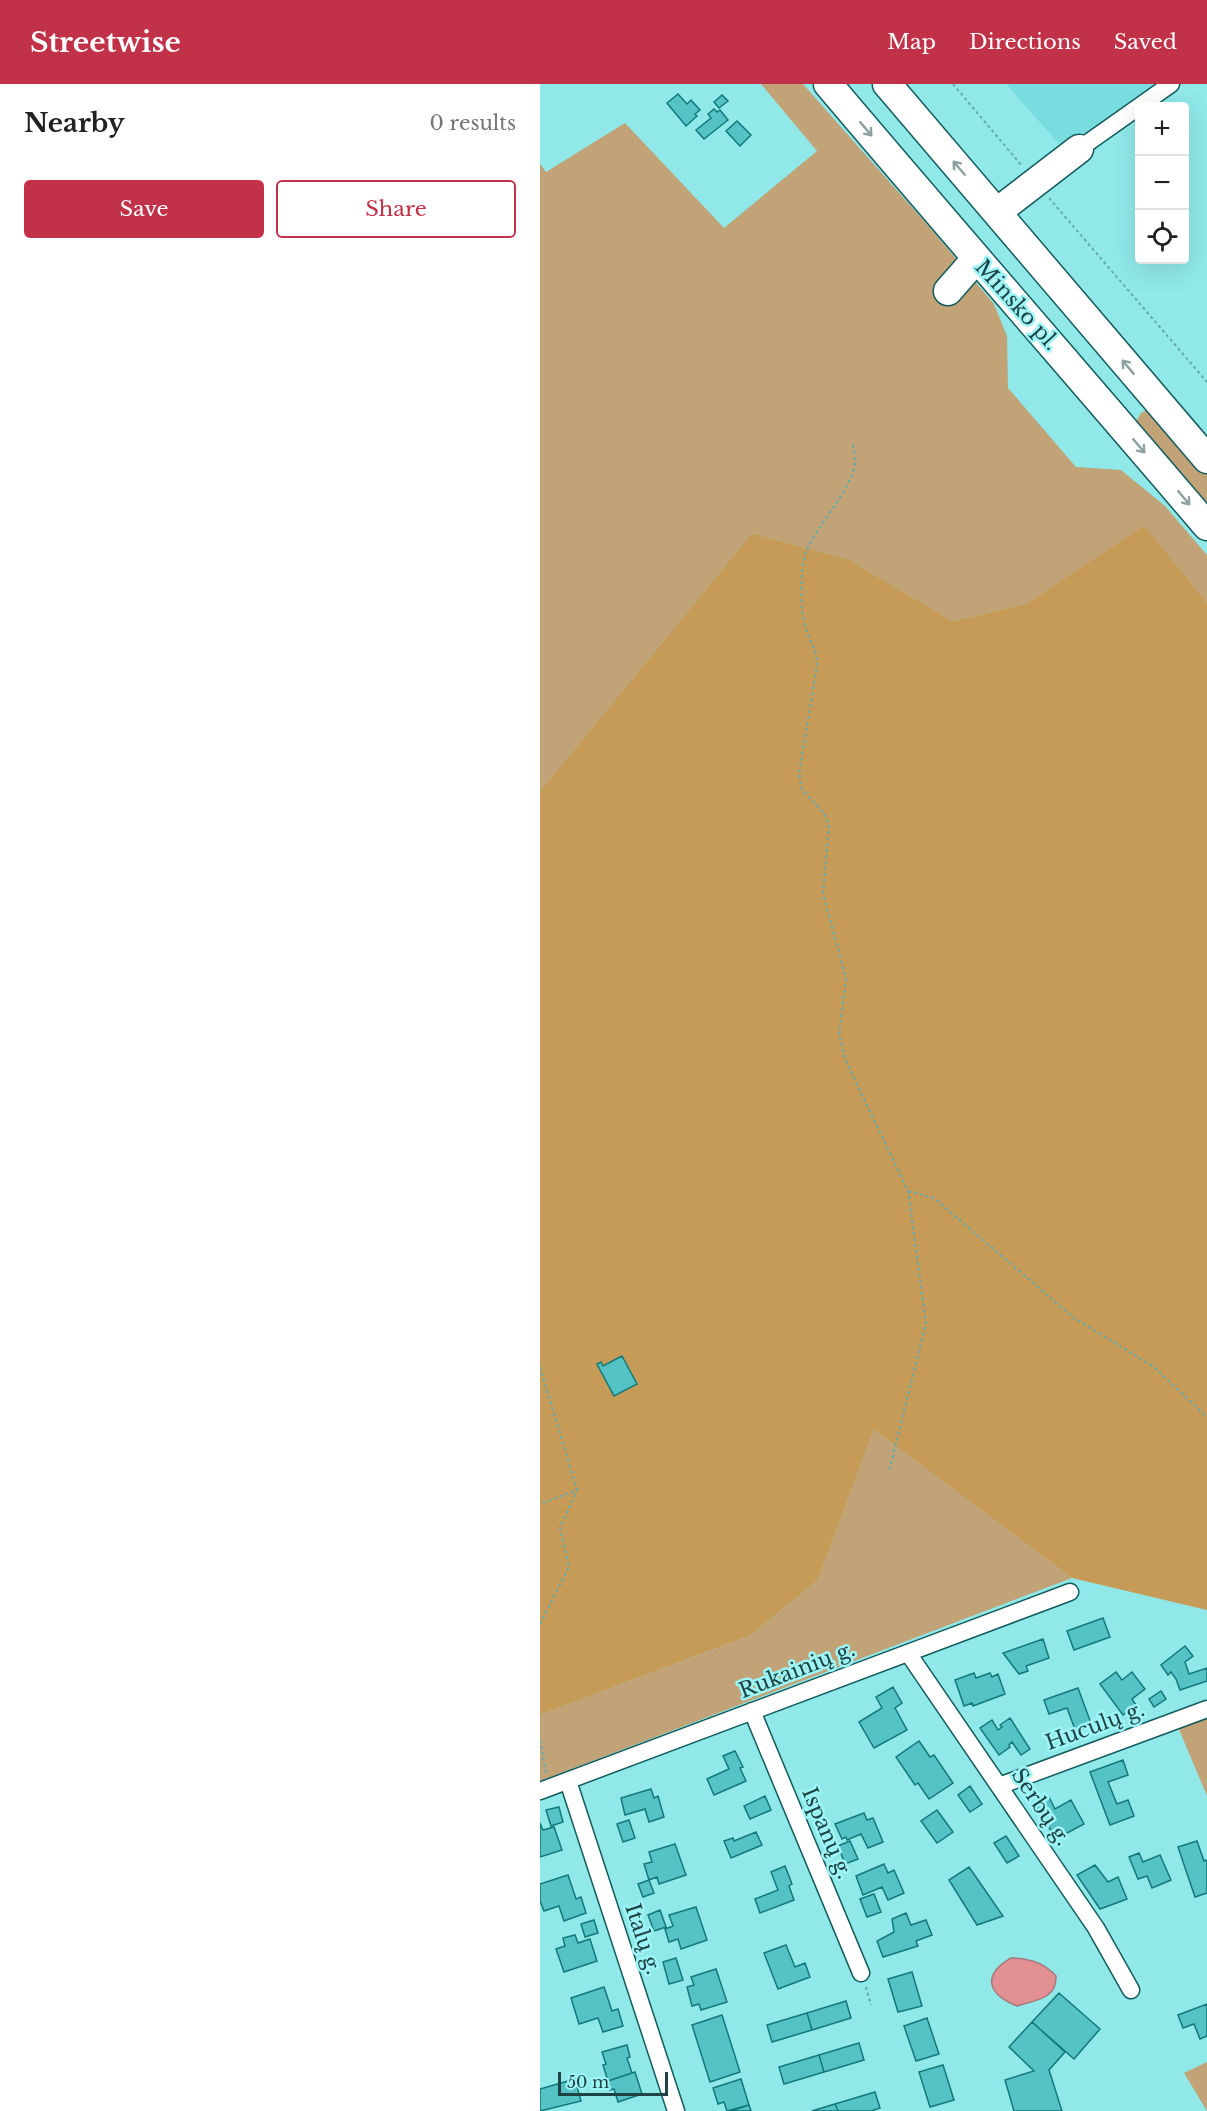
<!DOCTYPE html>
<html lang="en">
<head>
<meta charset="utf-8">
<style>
	body { margin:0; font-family:"Libre Baskerville",serif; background:#f2f2f2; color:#202124 }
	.controls { position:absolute; right:18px; top:18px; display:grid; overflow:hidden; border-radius:6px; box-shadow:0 6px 24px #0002 }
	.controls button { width:54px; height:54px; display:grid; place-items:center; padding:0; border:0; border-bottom:2px solid #e0e0e0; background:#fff; color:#202124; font:30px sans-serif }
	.scale { position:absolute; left:18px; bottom:15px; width:110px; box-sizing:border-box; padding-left:6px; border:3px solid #1e4344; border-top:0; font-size:16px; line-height:21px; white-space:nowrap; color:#1e4344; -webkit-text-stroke:4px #9df5f7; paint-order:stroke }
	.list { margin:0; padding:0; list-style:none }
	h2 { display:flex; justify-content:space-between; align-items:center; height:78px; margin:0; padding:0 24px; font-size:26px }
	h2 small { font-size:20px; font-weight:400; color:#757577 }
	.actions { display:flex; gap:12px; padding:18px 24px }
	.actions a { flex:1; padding:14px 0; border:2px solid #c13148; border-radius:6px; text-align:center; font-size:21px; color:#c13148 }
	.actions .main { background:#c13148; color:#fff }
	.icon { flex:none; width:33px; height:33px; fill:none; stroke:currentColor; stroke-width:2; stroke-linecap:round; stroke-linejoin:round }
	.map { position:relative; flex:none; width:667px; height:2027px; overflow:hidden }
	header { display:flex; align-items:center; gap:36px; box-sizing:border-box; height:84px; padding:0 30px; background:#c13148; color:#fff }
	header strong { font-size:28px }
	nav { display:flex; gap:33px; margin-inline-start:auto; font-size:21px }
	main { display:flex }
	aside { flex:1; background:#fff }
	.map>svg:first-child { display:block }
	.built { fill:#79dddf }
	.green { fill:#c1a377 }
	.forest { fill:#c69b57 }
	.water { fill:#e29093; stroke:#a7797b; stroke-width:1.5 }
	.building { fill:#55c3c5; stroke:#13787a; stroke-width:1.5 }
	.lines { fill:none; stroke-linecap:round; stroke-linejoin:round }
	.street-casing { stroke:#135c5d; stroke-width:19 }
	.highway-casing { stroke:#135c5d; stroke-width:31 }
	.path { stroke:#65aaab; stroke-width:2; stroke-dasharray:3 3; stroke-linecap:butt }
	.street { stroke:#fff; stroke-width:16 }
	.highway { stroke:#fff; stroke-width:28 }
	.oneway { stroke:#8ea1a2 }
	.labels { text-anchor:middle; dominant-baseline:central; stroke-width:5; stroke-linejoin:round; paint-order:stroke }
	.street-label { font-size:21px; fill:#1e4344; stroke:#9df5f7 }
</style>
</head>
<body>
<header>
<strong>Streetwise</strong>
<nav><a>Map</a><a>Directions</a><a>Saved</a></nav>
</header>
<main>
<aside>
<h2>Nearby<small>0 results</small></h2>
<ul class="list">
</ul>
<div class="actions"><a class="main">Save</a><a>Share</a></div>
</aside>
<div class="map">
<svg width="667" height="2027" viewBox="0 0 667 2027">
	<rect width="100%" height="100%" fill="#90e8e9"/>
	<!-- built -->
	<path class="built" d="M466,0H614L590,18L567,40L526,68Z"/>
	<!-- green -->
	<path class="green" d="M221,0H263L392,146L454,220L467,252L468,304L536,383L581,386L625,422L667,471V518L604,443L487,519L413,537L308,475L212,449L0,707V80L6,88L85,39L184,144L277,67Z
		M607,326L617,330L667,389V425L598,344L596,337L601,329Z
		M334,1346L532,1494L0,1697V1631L211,1551L278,1496Z
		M667,1633V1712L638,1643Z
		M667,1978V2027L644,1989Z"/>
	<!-- forest -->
	<path class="forest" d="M604,442L667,518V1526L532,1494L334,1346L278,1496L211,1551L0,1631V707L212,449L308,475L413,537L487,519Z"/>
	<!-- water -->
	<path class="water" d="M471,1874C488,1874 505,1879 516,1892C517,1915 496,1916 477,1922C447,1910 442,1891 471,1874Z"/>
	<!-- building -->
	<path class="building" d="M138,10L147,20L151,16L160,26L155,30L157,32L146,42L127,19Z
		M182,11L188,17L179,24L174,18Z
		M174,25L177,28L180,26L188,36L164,55L156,46L171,34L168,30Z
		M197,37L211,51L200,62L186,47Z
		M82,1272L97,1300L74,1312L57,1280L61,1278L63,1282Z
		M563,1534L570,1553L534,1566L527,1547Z
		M503,1555L509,1574L486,1582L488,1587L479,1590L463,1569Z
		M645,1562L653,1572L645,1578L649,1590L667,1584V1597L640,1606L636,1595L631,1588L628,1591L621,1581Z
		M576,1588L582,1596L592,1588L605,1605L592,1615L596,1621L583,1631L560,1600Z
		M434,1589L436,1594L450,1589L452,1593L458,1590L465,1610L433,1622L432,1619L424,1622L415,1596Z
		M353,1603L362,1619L355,1624L367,1646L334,1664L319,1638L342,1624L336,1613Z
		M538,1604L552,1642L536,1648L527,1624L509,1630L504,1616Z
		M621,1607L626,1615L614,1623L609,1615Z
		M470,1634L490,1665L481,1671L472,1658L469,1661L470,1663L459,1671L440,1644L452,1636L458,1646L462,1643L460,1641Z
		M379,1657L390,1673L394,1671L413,1699L389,1715L378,1699L375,1701L356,1673Z
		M195,1667L203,1683L200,1684L206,1697L174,1711L167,1695L189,1685L183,1672Z
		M583,1676L588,1691L568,1698L577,1720L588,1716L594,1732L570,1741L550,1688Z
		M430,1702L442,1720L430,1728L418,1711Z
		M111,1705L114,1714L118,1712L124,1733L109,1738L105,1725L85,1731L81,1714Z
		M225,1712L231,1726L210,1735L204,1722Z
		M509,1713L515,1725L531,1716L544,1740L516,1755L495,1721Z
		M19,1723L23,1738L11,1742L6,1726Z
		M397,1726L413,1748L397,1759L381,1737Z
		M324,1729L327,1736L333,1734L343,1758L328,1764L321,1750L307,1756L306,1753L302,1755L295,1740Z
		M89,1736L95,1754L83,1758L77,1740Z
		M0,1739L3,1746L14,1743L22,1766L0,1773Z
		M216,1748L222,1761L191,1774L184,1757L193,1754L194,1757Z
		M466,1752L479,1772L467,1779L454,1759Z
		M310,1757L318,1775L305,1780L298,1762Z
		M657,1757L664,1777L667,1776V1809L655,1813L638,1763Z
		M135,1760L146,1791L119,1800L117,1793L109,1796L104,1780L112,1778L109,1768Z
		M599,1769L603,1778L620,1771L631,1796L612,1804L607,1792L598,1795L589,1773Z
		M344,1780L348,1789L354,1786L364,1809L348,1816L342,1803L323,1811L316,1792Z
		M555,1781L568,1798L578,1793L587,1815L560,1825L537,1791Z
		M245,1782L252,1800L249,1802L254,1816L220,1829L215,1815L238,1806L231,1788Z
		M429,1783L463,1832L437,1841L409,1796Z
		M28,1791L36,1815L41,1813L46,1829L24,1837L19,1822L4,1827L0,1817V1800Z
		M109,1796L114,1809L103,1813L98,1800Z
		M334,1810L341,1828L327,1833L320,1815Z
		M156,1823L167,1856L141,1865L138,1855L129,1858L125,1845L133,1842L129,1831Z
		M120,1826L126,1843L114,1847L108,1831Z
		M366,1829L371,1841L386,1836L392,1851L376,1857L378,1862L343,1873L337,1857L354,1848L352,1835Z
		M54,1836L58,1849L45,1853L41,1840Z
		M35,1851L38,1859L50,1855L57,1877L24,1888L16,1865L25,1862L23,1854Z
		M246,1861L255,1883L265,1879L270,1893L238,1905L224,1869Z
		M136,1874L143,1896L129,1900L123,1878Z
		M176,1885L187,1918L161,1926L159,1920L152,1922L147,1903L154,1901L151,1893Z
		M372,1888L382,1922L358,1928L348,1895Z
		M64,1903L72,1927L78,1925L83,1942L63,1948L58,1934L39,1940L31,1914Z
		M519,1909L560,1945L534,1975L492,1938Z
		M306,1917L311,1934L272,1946L267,1929Z
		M667,1920V1952L660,1955L654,1940L643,1944L638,1931Z
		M267,1929L272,1946L232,1958L227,1941Z
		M182,1931L200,1988L170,1998L152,1941Z
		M387,1934L399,1970L376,1977L364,1942Z
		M492,1938L525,1968L509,1986L522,2027H474L465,1996L494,1987L469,1963Z
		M319,1959L324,1976L284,1988L279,1971Z
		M87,1961L90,1973L87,1974L92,1989L68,1997L63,1981L66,1980L62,1968Z
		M279,1971L284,1988L244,2000L239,1983Z
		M403,1981L414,2016L390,2023L379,1988Z
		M95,1988L102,2010L78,2018L74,2005L70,2006L68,1997Z
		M35,1995L41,2017L0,2027V2005Z
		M201,1995L209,2021L187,2027L184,2018L178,2020L173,2004Z
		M335,2008L340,2024L331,2027H298L295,2020Z
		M295,2020L298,2027H272Z
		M209,2021L211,2027H191Z"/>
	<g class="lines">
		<defs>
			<path id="street" d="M539,65L631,0
				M368,1569L556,1844L591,1906
				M212,1627L321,1889
				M28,1697L136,2027
				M459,1702L667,1625
				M0,1707L530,1508"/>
			<path id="highway" d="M288,0C413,148 541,294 667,442
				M347,0L667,375
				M457,128L539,65
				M408,207L436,175"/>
		</defs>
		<!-- street casing -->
		<use href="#street" class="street-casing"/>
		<!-- highway casing -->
		<use href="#highway" class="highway-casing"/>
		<!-- path -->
		<path class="path" d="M413,0L482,82
			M509,114L667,298
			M313,361C314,367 316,374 315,379C313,404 275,444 266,468C260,486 260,524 265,542C269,557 277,564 277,581L259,690L262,706L284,729L289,741L283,810L306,894L299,950L305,975L368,1107L386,1239L349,1387
			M368,1107L394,1114L534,1234L614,1283L667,1333
			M0,1283L37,1406L0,1420
			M0,1540L29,1483L20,1444L37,1407
			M0,1656L6,1689
			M326,1903L331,1921"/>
		<!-- street -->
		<use href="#street" class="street"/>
		<!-- highway -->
		<use href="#highway" class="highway"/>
	</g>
	<!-- one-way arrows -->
	<defs><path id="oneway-shaft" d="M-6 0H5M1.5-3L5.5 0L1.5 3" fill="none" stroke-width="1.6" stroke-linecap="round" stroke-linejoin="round" transform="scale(1.5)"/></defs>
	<g class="oneway">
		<use href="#oneway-shaft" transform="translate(326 45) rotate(50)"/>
		<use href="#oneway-shaft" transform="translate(419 84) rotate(-131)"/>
		<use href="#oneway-shaft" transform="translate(588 283) rotate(-130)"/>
		<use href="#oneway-shaft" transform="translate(599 362) rotate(50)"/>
		<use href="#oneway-shaft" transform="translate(644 414) rotate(50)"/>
	</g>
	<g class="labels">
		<!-- street labels -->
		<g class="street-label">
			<text transform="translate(477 221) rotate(48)">Minsko pl.</text>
			<text transform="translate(257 1586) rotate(-21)">Rukainių g.</text>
			<text transform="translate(555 1642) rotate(-20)">Huculų g.</text>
			<text transform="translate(501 1723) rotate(56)">Serbų g.</text>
			<text transform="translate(287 1749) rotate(67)">Ispanų g.</text>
			<text transform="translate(103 1855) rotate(72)">Italų g.</text>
		</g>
	</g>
</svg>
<div class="controls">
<button>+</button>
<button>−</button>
<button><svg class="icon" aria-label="locate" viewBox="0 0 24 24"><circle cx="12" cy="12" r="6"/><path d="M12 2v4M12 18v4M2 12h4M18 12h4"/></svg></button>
</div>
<div class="scale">50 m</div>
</div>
</main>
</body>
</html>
